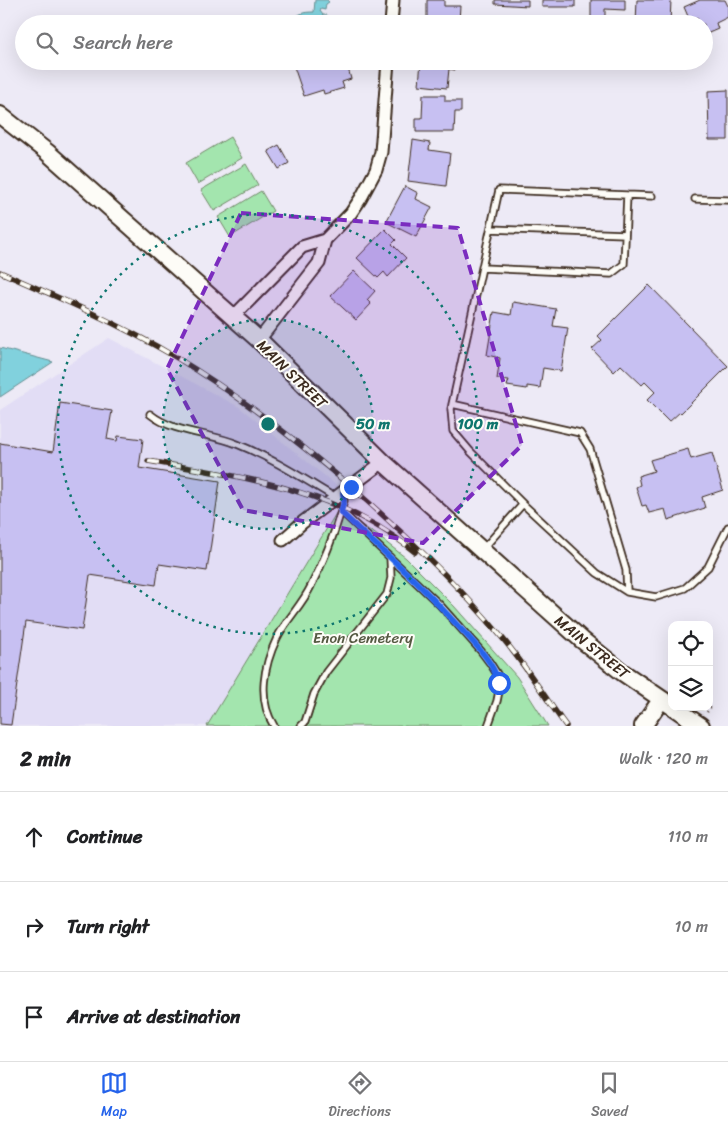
<!DOCTYPE html>
<html lang="en">
<head>
<meta charset="utf-8">
<style>
	body { margin:0; font-family:Sriracha,sans-serif; background:#f2f2f2; color:#202124 }
	.controls { position:absolute; right:15px; bottom:15px; display:grid; overflow:hidden; border-radius:10px; box-shadow:0 5px 20px #0002 }
	.controls button { width:45px; height:45px; display:grid; place-items:center; padding:0; border:0; border-bottom:1px solid #e0e0e0; background:#fff; color:#202124; font:25px sans-serif }
	.stop { position:absolute; width:15px; height:15px; margin:-11px; border:4px solid #2563eb; border-radius:50%; background:#fff }
	.stop.end { background:#2563eb; border-color:#fff; box-shadow:0 1px 5px #0008 }
	.list { margin:0; padding:0; list-style:none }
	h2 { display:flex; justify-content:space-between; align-items:center; height:65px; margin:0; padding:0 20px; font-size:21px }
	h2 small { font-size:16px; font-weight:400; color:#757577 }
	.list li { display:grid; grid-template-columns:32px 1fr auto; gap:15px; align-items:center; box-sizing:border-box; height:90px; padding:0 20px; border-top:1px solid #e0e0e0 }
	.list b { display:block; font-size:19px; white-space:nowrap }
	.list em { font-size:16px; font-style:normal; color:#757577 }
	.icon { flex:none; width:28px; height:28px; fill:none; stroke:currentColor; stroke-width:2; stroke-linecap:round; stroke-linejoin:round }
	.map { position:relative; flex:none; width:728px; height:726px; overflow:hidden }
	.search { position:absolute; background:#fff; box-shadow:0 5px 20px #0002; left:15px; right:15px; top:15px; height:55px; display:flex; align-items:center; gap:12px; box-sizing:border-box; padding:0 18px; border-radius:28px; color:#757577; font-size:19px }
	.sheet { height:335px; background:#fff }
	nav { display:flex; justify-content:space-around; align-items:center; box-sizing:border-box; height:70px; border-top:1px solid #e0e0e0; background:#fff; font-size:14px; color:#757577 }
	nav a { display:grid; justify-items:center; gap:2px }
	nav .on { color:#2563eb }
	.map>svg:first-child { display:block }
	.built { fill:#e2ddf5 }
	.green { fill:#a3e5ae; stroke:#6f8866 }
	.water { fill:#81d1dd; stroke:#658e91 }
	.building { fill:#c7c0f2; stroke:#3b2a1e }
	.lines { fill:none; stroke-linecap:round; stroke-linejoin:round }
	.lane-casing { stroke:#3b2a1e; stroke-width:9 }
	.street-casing { stroke:#3b2a1e; stroke-width:15 }
	.secondary-casing { stroke:#3b2a1e; stroke-width:20 }
	.path { stroke:#3b2a1e; stroke-width:2.5; stroke-dasharray:1 4; stroke-linecap:butt }
	.lane { stroke:#fdfcf7; stroke-width:5.5 }
	.street { stroke:#fdfcf7; stroke-width:11 }
	.secondary { stroke:#fdfcf7; stroke-width:16 }
	.rail-casing { stroke:#3b2a1e; stroke-width:5.5 }
	.rail { stroke:#fdfcf7; stroke-width:4; stroke-dasharray:11; stroke-linecap:butt }
	.route { stroke:#2563eb; stroke-width:6 }
	.marked { fill:#7b2cbf; fill-opacity:0.2; stroke:#7b2cbf; stroke-width:4; stroke-dasharray:10 6; stroke-linejoin:round }
	.ring { fill:none; stroke:#0f766e; stroke-width:2.5; stroke-dasharray:2.5 5 }
	.labels { text-anchor:middle; dominant-baseline:central; stroke-width:4; stroke-linejoin:round; paint-order:stroke }
	.street-label { font-size:15px; fill:#3b2a1e; stroke:#fdfcf7 }
	.park-label { font-size:15px; fill:#555942; stroke:#fdfcf7 }
	.centre { fill:#0f766e; stroke:#fdfcf7; stroke-width:2.5 }
	.ring-label { font-size:15px; text-anchor:middle; font-weight:bold; fill:#0f766e; stroke:#fdfcf7; stroke-width:4; stroke-linejoin:round; paint-order:stroke }
</style>
</head>
<body>
<div class="map">
<svg width="728" height="726" viewBox="0 0 728 726">
	<rect width="100%" height="100%" fill="#edeaf6"/>
	<filter id="ink" filterUnits="userSpaceOnUse"><feTurbulence type="fractalNoise" baseFrequency=".02" numOctaves="2"/><feDisplacementMap in="SourceGraphic" scale="10" xChannelSelector="R" yChannelSelector="G"/><feConvolveMatrix kernelMatrix="1 2 1 2 8 2 1 2 1" color-interpolation-filters="sRGB"/></filter>
	<g filter="url(#ink)">
		<!-- built -->
		<path class="built" d="M109,338L239,407L356,501L338,510L207,726H0V410Z"/>
		<!-- green -->
		<path class="green" d="M230,137L242,158L198,184L186,163Z
			M246,164L258,185L214,211L201,190Z
			M261,191L273,211L230,237L218,217Z
			M338,510L374,533L406,558L454,606L517,677L548,726H207Z"/>
		<!-- water -->
		<path class="water" d="M315,0H327L329,2L326,4L325,10L321,9L320,11L323,15H327L330,24H293C295,13 304,12 314,12Z
			M0,348L53,362L0,397Z"/>
		<!-- building -->
		<path class="building" d="M427,0H444V6H460L459,21H450V24H427Z
			M495,0H528V6L495,4Z
			M542,0H575V7H542Z
			M591,0H625V10L605,9V18H591Z
			M637,0H671L670,24H636Z
			M700,0H725L728,6V17L716,23L718,29L704,35V24H699L697,18L690,21L684,7Z
			M292,61H346L351,79L342,82L344,88L324,94L323,90L304,96Z
			M421,61H456L455,70L449,69L447,88L419,85Z
			M728,90V140H709L708,91Z
			M423,95H445V101H461V112H455L454,132H416V118H422Z
			M413,140L430,143L429,150L450,153L446,186L408,181Z
			M279,145L289,163L279,169L268,151Z
			M405,186L418,193L416,199L432,207L416,237L386,222Z
			M385,229L396,240L392,244L406,258L388,277L384,272L378,278L357,258Z
			M354,271L375,291L367,300L371,304L356,320L330,296Z
			M649,285L728,366L681,413L680,412L669,422L647,400L655,392L645,382L642,385L621,365L614,372L592,349L602,340L598,336Z
			M513,302L556,309L553,326L568,328L561,371L543,368L540,388L527,386V389L507,386L509,380L497,379L500,358L487,355L494,312L511,315Z
			M60,403L112,411L107,439L117,441L118,436L143,439L139,468L220,481L207,571L159,564L156,585L90,575L82,630L26,622L11,725L0,724V443L53,452Z
			M688,449L691,459L712,453L723,490L702,497L705,508L668,520L665,509L649,513L646,505L642,506L636,487L640,485L638,476L654,471L650,460Z"/>
		<g class="lines">
			<defs>
				<path id="lane" d="M695,199L728,200
					M491,229L625,234
					M482,268L611,274L624,264L627,195
					M452,404L580,433L590,449L626,570L627,592
					M150,414C175,434 208,432 237,444C272,458 304,479 336,498
					M523,504L597,573L627,592L656,597L685,588L708,567L728,527
					M341,511L440,605L481,651L490,663L497,674L499,691L497,701L488,726
					M482,550L523,504L470,451L453,431L451,409L499,190L652,196
					M274,726C257,699 264,665 277,638C286,620 302,605 311,586C324,561 334,535 342,508L344,501L343,493
					M301,726L305,722L314,694L326,672L387,594L391,578L390,557"/>
				<path id="street" d="M391,24L393,0
					M233,317L302,247L325,240L351,213L361,198L376,170L381,152L388,61
					M259,340L319,263L325,240
					M283,540L303,522L383,462"/>
				<path id="secondary" d="M0,115L47,152L259,340L383,462L582,640L622,672L701,726
					M643,726L661,700"/>
			</defs>
			<!-- lane casing -->
			<use href="#lane" class="lane-casing"/>
			<!-- street casing -->
			<use href="#street" class="street-casing"/>
			<!-- secondary casing -->
			<use href="#secondary" class="secondary-casing"/>
			<!-- path -->
			<path class="path" d="M707,712L712,705"/>
			<!-- lane -->
			<use href="#lane" class="lane"/>
			<!-- street -->
			<use href="#street" class="street"/>
			<!-- secondary -->
			<use href="#secondary" class="secondary"/>
			<defs>
				<path id="rail" d="M0,272C60,298 120,324 177,358C245,399 307,448 367,501C413,542 459,586 499,634C524,663 544,696 566,726
					M148,461C244,477 337,489 415,552"/>
			</defs>
			<!-- rail casing -->
			<use href="#rail" class="rail-casing"/>
			<!-- rail -->
			<use href="#rail" class="rail"/>
		</g>
	</g>
	<g class="lines" filter="url(#ink)">
		<!-- route -->
		<path class="route" d="M351,487L343,493L344,501L341,512C358,529 377,545 394,561C417,582 438,604 459,627C474,643 493,661 499,683"/>
	</g>
	<!-- marked area -->
	<path class="marked" d="M241,213L458,228L522,445L423,543L243,510L167,369Z"/>
	<!-- distance rings -->
	<circle cx="268" cy="424" r="105" fill="#0f766e" fill-opacity=".12"/>
	<g class="ring">
		<circle cx="268" cy="424" r="105"/>
		<circle cx="268" cy="424" r="210"/>
	</g>
	<g class="labels">
		<!-- street labels -->
		<g class="street-label">
			<text transform="translate(292 374) rotate(44)">MAIN STREET</text>
			<text transform="translate(592 647) rotate(39)">MAIN STREET</text>
		</g>
		<!-- park labels -->
		<g class="park-label">
			<text x="363" y="638">Enon Cemetery</text>
		</g>
	</g>
	<circle cx="268" cy="424" r="8" class="centre"/>
	<g class="ring-label">
		<text x="373" y="429">50 m</text>
		<text x="478" y="429">100 m</text>
	</g>
</svg>
<div class="controls">
<button><svg class="icon" aria-label="locate" viewBox="0 0 24 24"><circle cx="12" cy="12" r="6"/><path d="M12 2v4M12 18v4M2 12h4M18 12h4"/></svg></button>
<button><svg class="icon" aria-label="layers" viewBox="0 0 24 24"><path d="M12 4l9 5-9 5-9-5zM3 14l9 5 9-5"/></svg></button>
</div>
<div class="stop" style="left:499px;top:683px"></div>
<div class="stop end" style="left:351px;top:487px"></div>
<div class="search"><svg class="icon" aria-label="search" viewBox="0 0 24 24"><circle cx="10" cy="10" r="6"/><path d="M15 15l6 6"/></svg>Search here</div>
</div>
<section class="sheet">
<h2>2 min<small>Walk · 120 m</small></h2>
<ul class="list">
<li><svg class="icon" aria-label="ahead" viewBox="0 0 24 24"><path d="M12 20V5M6 11l6-6 6 6"/></svg><div><b>Continue</b></div><em>110 m</em></li>
<li><svg class="icon" aria-label="right" viewBox="0 0 24 24"><path d="M7 20v-9h11M14 6l5 5-5 5"/></svg><div><b>Turn right</b></div><em>10 m</em></li>
<li><svg class="icon" aria-label="arrive" viewBox="0 0 24 24"><path d="M6 21V4h12l-3 4 3 4H6"/></svg><div><b>Arrive at destination</b></div></li>
</ul>
</section>
<nav>
<a class="on"><svg class="icon" aria-label="map" viewBox="0 0 24 24"><path d="M3 6l6-2 6 2 6-2v14l-6 2-6-2-6 2zM9 4v14M15 6v14"/></svg>Map</a>
<a><svg class="icon" aria-label="directions" viewBox="0 0 24 24"><path d="M12 3l9 9-9 9-9-9zM9 14v-3h6M13 9l2 2-2 2"/></svg>Directions</a>
<a><svg class="icon" aria-label="saved" viewBox="0 0 24 24"><path d="M7 4h10v16l-5-4-5 4z"/></svg>Saved</a>
</nav>
</body>
</html>
